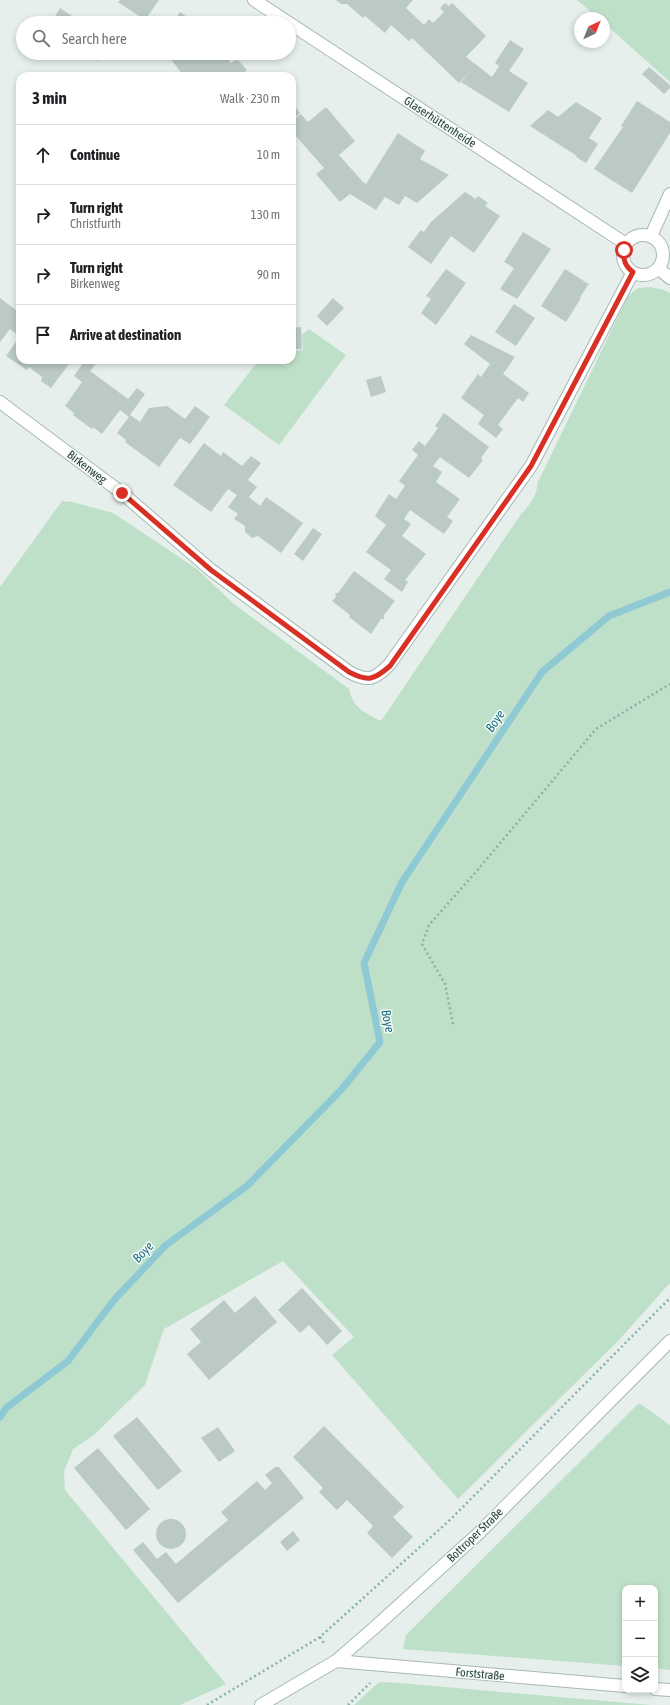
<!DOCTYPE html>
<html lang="en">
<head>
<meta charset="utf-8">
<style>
	body { margin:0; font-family:"Asap Condensed",sans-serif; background:#f2f2f2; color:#202124 }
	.controls { position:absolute; right:12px; bottom:12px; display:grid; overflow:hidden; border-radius:8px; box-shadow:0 2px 6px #0003 }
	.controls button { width:36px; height:36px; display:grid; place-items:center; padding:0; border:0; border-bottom:1px solid #e0e0e0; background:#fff; color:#202124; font:20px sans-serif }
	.compass { position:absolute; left:574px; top:12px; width:36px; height:36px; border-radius:50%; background:#fff; box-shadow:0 2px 6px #0003; rotate:43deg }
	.stop { position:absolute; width:12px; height:12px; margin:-9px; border:3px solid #d93025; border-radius:50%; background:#fff }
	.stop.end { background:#d93025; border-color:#fff; box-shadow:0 1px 4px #0008 }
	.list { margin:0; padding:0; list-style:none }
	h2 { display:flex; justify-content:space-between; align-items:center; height:52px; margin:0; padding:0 16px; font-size:17px }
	h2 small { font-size:13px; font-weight:400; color:#757577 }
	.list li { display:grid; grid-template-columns:26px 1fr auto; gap:12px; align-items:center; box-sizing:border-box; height:60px; padding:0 16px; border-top:1px solid #e0e0e0 }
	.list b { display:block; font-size:15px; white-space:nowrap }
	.list p { margin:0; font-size:13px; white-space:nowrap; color:#757577 }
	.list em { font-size:13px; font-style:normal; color:#757577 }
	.icon { flex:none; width:22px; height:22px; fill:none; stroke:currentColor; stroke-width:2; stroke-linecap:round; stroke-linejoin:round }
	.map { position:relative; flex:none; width:670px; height:1705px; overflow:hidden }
	.search { position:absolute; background:#fff; box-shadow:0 2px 6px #0003; left:16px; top:16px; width:280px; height:44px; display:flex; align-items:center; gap:10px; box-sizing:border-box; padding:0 14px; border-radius:22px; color:#757577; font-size:15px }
	.panel { position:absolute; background:#fff; box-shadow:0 2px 6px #0003; left:16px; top:72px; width:280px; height:292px; border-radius:12px }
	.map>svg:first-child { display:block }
	.green { fill:#bfe0c8 }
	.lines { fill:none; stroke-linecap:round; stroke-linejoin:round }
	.stream { stroke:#8ec9d4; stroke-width:7 }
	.building { fill:#bbcac4 }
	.minor-casing { stroke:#a8b8b2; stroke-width:14 }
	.secondary-casing { stroke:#a4bbb3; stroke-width:14 }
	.path { stroke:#86b3a5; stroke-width:2.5; stroke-dasharray:2 3; stroke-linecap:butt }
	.minor { stroke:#fff; stroke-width:12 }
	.secondary { stroke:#fff; stroke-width:12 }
	.route { stroke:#d93025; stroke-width:5 }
	.labels { text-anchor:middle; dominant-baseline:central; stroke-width:3; stroke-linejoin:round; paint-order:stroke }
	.street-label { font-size:12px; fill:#24423a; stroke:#f7fbf9 }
	.water-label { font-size:13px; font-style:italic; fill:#1c6f80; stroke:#f7fbf9 }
</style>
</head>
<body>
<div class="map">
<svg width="670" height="1705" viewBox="0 0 670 1705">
	<rect width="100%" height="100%" fill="#e6efeb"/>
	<!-- green -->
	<path class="green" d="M577,0H670V82L604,23V18H598Z
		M650,287L664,290L670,293V1283L619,1340L458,1499L332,1355L354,1337L283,1261L164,1329L145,1385L94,1435L73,1449L64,1472L65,1490L226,1684L180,1705H0V587L62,501L72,502L113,513L197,569L234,604L349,689C353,708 365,713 381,721L521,514C528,507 538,495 537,484L628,296L638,288Z
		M309,329L346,355L279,445L224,405L259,360H292V351L303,350L302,335Z
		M639,1403L670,1425V1670L655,1668V1588H625V1666L403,1649L406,1635Z
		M379,1682L400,1683L651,1705H354Z"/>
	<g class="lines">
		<!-- stream -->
		<path class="stream" d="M0,1417L6,1408L68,1361L114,1300L166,1245L247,1186L341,1090L380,1042L364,963L402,882L542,672L609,616L670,592"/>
	</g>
	<!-- building -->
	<path class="building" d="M120,0H159L145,20L118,2Z
		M336,0H413L406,8L424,25L429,19L433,23L444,12L440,8L445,3L449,6L452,3L486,36L466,57L492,77L499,66L495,63L510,40L524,49L509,71L528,83L509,112L461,82L474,68L459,83L412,38L409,41L391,25L385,33L365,16L363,18L347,4H341Z
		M60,8L79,21L78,23H51Z
		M180,12L196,23H173Z
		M85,53H102L97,61Z
		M166,53H223L231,63L237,59L247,70L240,76H182L183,75Z
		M649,67L670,85V88L664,94L642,74Z
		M637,101L670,122V133L632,193L594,169L623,127L621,126Z
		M576,102L602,118L589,138L598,144L586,163L576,157L577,156L530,126L548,110L558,117Z
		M292,103L300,113L292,120Z
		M326,107L355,141L339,155L363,182L366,184L398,133L425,151L420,159L449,175L417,203L405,196L399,205L385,197L376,210L350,194L340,202L316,174L324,168L294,134L292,136V121L301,114L308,122Z
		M465,192L476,199L478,196L488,203L485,206L500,216L474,253L451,236L431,264L408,247L421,230L424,232L431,222Z
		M523,232L551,249L517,299L500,289L514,268L504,262Z
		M446,269L466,283L436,325L421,313L431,299L426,296Z
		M565,269L590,285H588L580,297L581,298L566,322L541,306Z
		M0,298L20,313V335L19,336L10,329L0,342Z
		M333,298L344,308L327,326L317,316Z
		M514,304L535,318L516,346L495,332Z
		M301,327L302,349H292V328Z
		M471,335L515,357L503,374L529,393L523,402L518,398L498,425L503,429L496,438L478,424L484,415L461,398L478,374L481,377L490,364L464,344Z
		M20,336V360H72L51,388L41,381L42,377L29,367L27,370L6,356Z
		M81,360H99L90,371L128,399L137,388L145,394L130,415L140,422L149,408L167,406L185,419L195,406L210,417L190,444L180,438L159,467L125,442L126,440L117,433L129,417L120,410L102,434L93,427L92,429L73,415L74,413L65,406L82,382L74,376L84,362Z
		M381,376L386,392L371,397L366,380Z
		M444,413L489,447L481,458L483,460L469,478L440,457L433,466L442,472L436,482L460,499L447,517L453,521L444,534L410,510L404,519L411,524L402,536L426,554L405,580L408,582L402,592L384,579L391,570L366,552L386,525L375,516L389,494L396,499L405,486L399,481L418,455L412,450L419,441L425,446L438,428L435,426Z
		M204,443L221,456L223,452L242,466L251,456L261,463L248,480L257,487L249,497L260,506L266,497L303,523L281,553L258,536L252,538L245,532V526L234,519L238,514L228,507L237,495L228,489L211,512L173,485Z
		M313,528L322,534L303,561L294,554Z
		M354,571L395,601L384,615V619H381L371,634L349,617L350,615L332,601L336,597L335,593H338Z
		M302,1288L342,1331L327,1345L309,1325L300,1333L278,1310Z
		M255,1296L277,1322L209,1380L187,1354L201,1342L190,1329L224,1300L235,1313Z
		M137,1417L182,1471L158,1490L113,1436Z
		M324,1426L404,1507L393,1517L413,1537L392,1558L367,1533L373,1526L347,1500L337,1510L319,1492L323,1488L293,1457Z
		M218,1427L235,1451L219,1462L201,1438Z
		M98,1448L150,1509L126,1530L74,1468Z
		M275,1467H279L304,1498L178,1603L133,1550L143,1542L157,1559L166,1552L176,1564L228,1520L221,1512L257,1481L265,1490L272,1483L265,1475Z
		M156 1534a15 15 0 1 1 30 0a15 15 0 1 1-30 0Z
		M293,1531L300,1540L287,1551L280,1542Z"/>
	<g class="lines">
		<defs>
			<path id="minor" d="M254,0L626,244
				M623 255a20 20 0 1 1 40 0a20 20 0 1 1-40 0Z
				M651,236L670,194
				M658,268L670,278
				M0,402L122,493L211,570L349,672C368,682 374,680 389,665L531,466L633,272
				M336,1661L625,1686
				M655,1689L670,1690"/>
			<path id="secondary" d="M261,1705L336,1661L373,1629L479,1533L670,1341"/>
		</defs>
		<!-- minor casing -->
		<use href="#minor" class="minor-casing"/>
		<!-- secondary casing -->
		<use href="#secondary" class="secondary-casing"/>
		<!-- path -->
		<path class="path" d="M453,1024L445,984L422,944L429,925L475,873L596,729L670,684
			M320,1637L325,1645
			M207,1705L320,1637L451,1519L670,1298
			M348,1705L370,1683"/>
		<!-- minor -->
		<use href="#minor" class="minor"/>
		<!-- secondary -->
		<use href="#secondary" class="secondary"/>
	</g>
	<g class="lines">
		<!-- route -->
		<path class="route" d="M122,493L211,570L349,672C368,682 374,680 390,666L531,466L633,272C625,266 623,260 624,250"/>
	</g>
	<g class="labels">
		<!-- street labels -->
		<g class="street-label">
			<text transform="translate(440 122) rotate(33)">Glaserhüttenheide</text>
			<text transform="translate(87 467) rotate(37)">Birkenweg</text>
			<text transform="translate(475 1535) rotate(-44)">Bottroper Straße</text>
			<text transform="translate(480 1674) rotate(5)">Forststraße</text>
		</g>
		<!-- water labels -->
		<g class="water-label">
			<text transform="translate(495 721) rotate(-56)">Boye</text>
			<text transform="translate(388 1021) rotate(79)">Boye</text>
			<text transform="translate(143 1252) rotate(-47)">Boye</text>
		</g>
	</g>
</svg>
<div class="controls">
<button>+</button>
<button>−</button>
<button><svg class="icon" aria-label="layers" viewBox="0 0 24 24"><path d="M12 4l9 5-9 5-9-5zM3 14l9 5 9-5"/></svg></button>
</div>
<svg class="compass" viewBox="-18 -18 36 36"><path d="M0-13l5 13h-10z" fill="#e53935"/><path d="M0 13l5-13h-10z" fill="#757577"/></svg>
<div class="stop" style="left:624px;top:250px"></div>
<div class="stop end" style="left:122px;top:493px"></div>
<div class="search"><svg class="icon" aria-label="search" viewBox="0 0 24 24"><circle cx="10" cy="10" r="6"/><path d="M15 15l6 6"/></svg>Search here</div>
<section class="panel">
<h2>3 min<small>Walk · 230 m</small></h2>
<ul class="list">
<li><svg class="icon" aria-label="ahead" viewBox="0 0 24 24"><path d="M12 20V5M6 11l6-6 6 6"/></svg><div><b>Continue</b></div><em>10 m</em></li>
<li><svg class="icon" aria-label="right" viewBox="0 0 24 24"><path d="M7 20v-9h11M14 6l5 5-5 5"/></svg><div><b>Turn right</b><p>Christfurth</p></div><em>130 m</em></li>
<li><svg class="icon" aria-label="right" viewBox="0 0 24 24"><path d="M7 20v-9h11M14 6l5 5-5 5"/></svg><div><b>Turn right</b><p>Birkenweg</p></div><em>90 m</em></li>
<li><svg class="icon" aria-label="arrive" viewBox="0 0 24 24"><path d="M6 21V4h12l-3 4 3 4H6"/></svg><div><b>Arrive at destination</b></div></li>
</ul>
</section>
</div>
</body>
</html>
